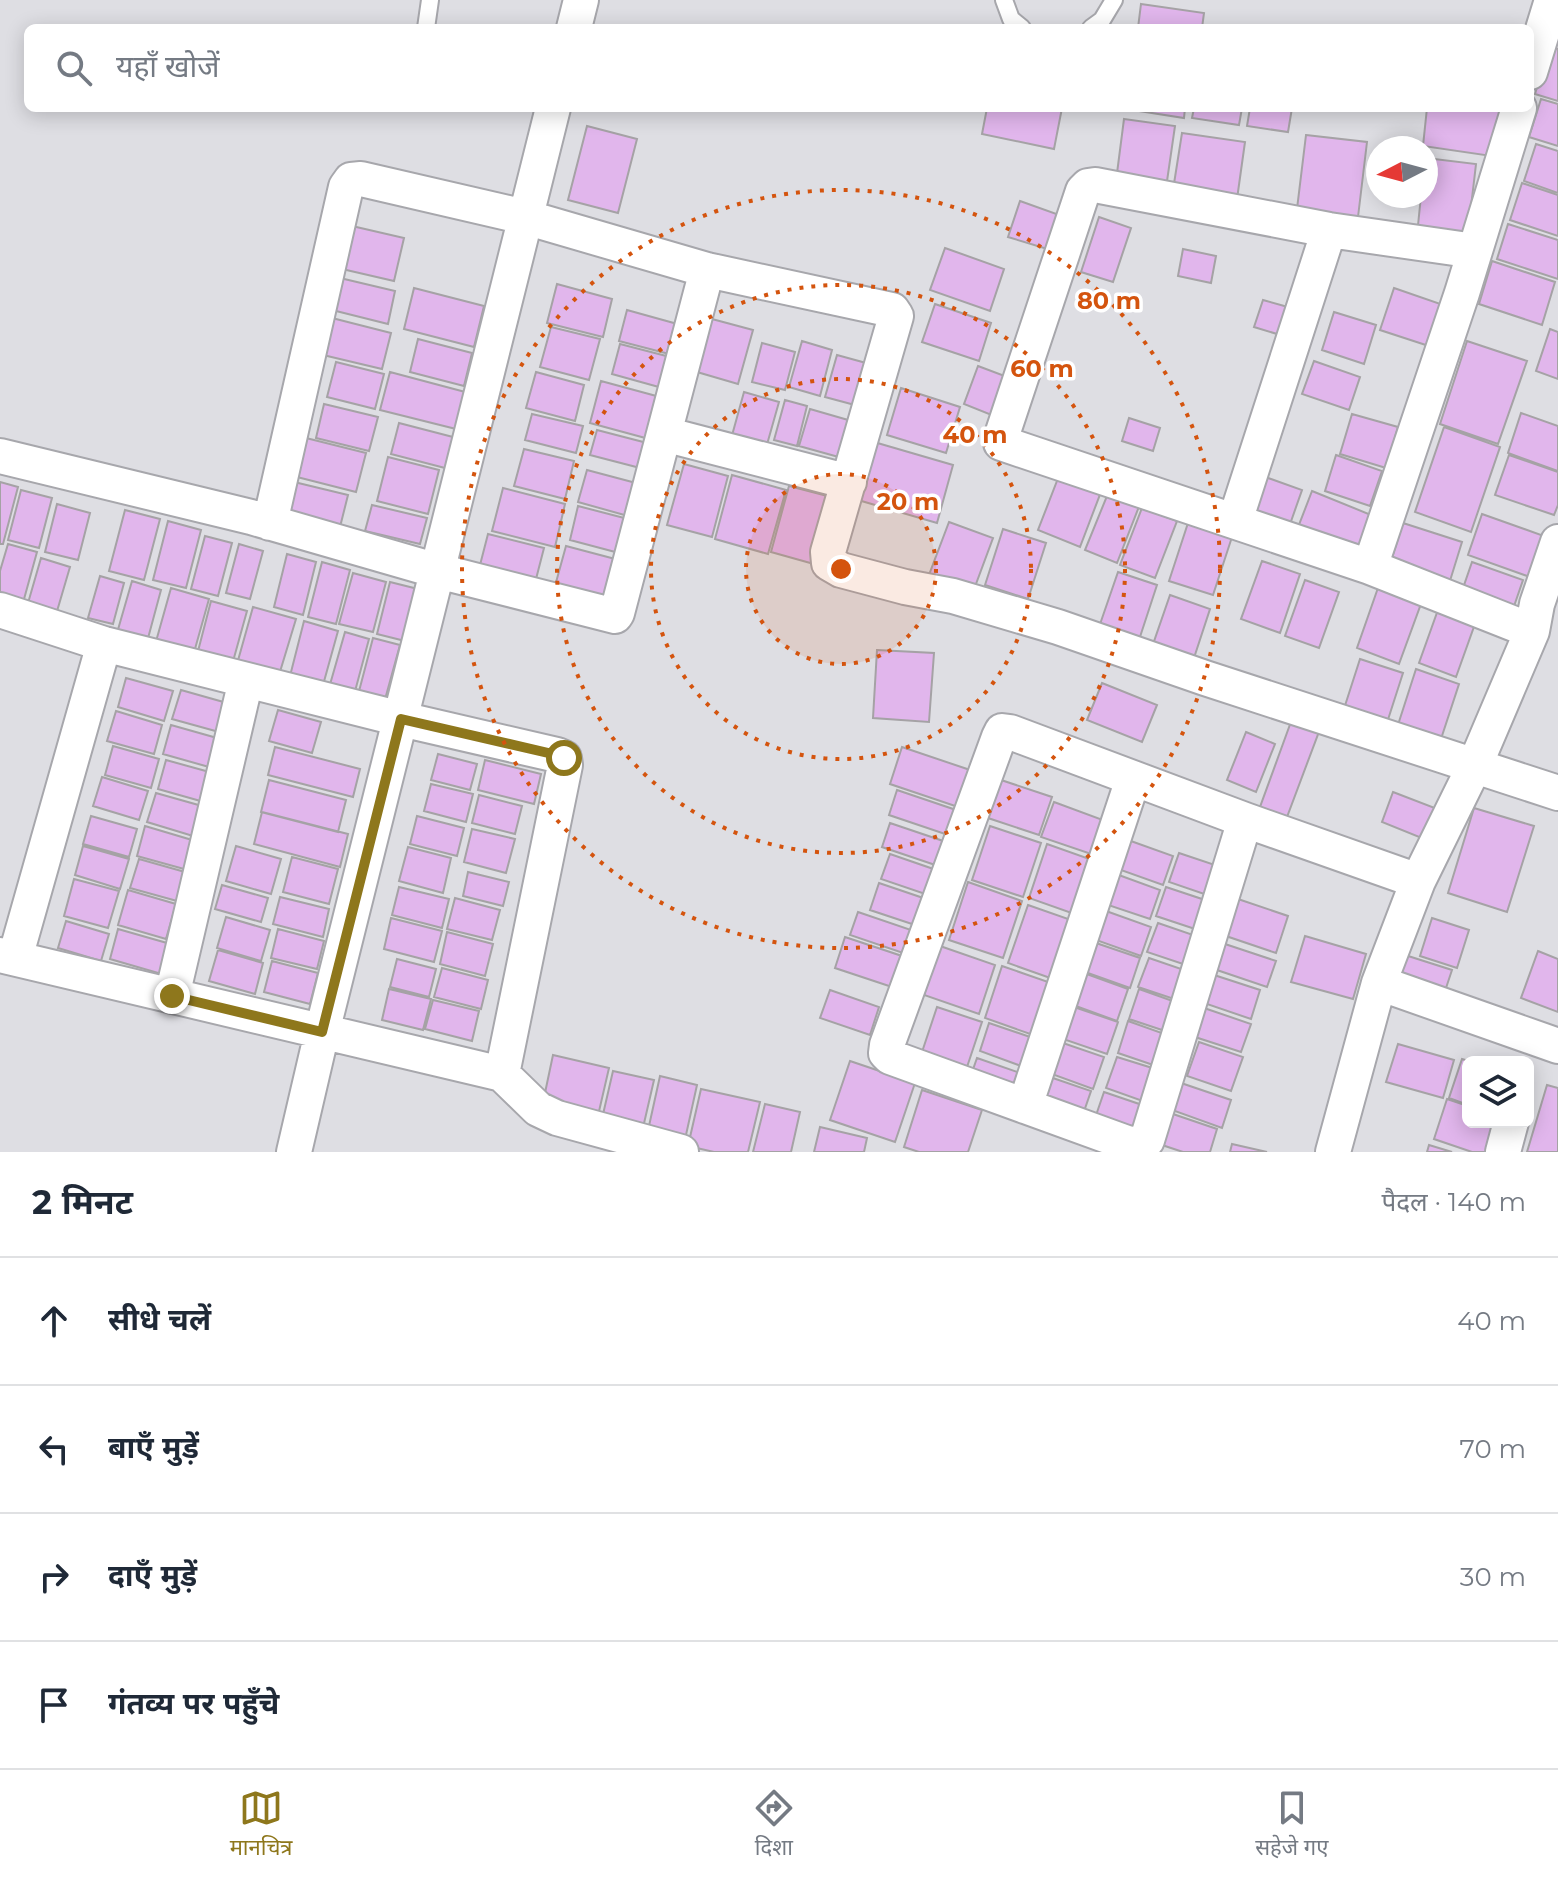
<!DOCTYPE html>
<html lang="hi">
<head>
<meta charset="utf-8">
<style>
	body { margin:0; font-family:Montserrat,"Noto Sans Devanagari",sans-serif; background:#f6f6f7; color:#1f2937 }
	.controls { position:absolute; right:24px; bottom:24px; display:grid; overflow:hidden; border-radius:12px; box-shadow:0 4px 20px #0003 }
	.controls button { width:72px; height:72px; display:grid; place-items:center; padding:0; border:0; border-bottom:2px solid #e0e1e3; background:#fff; color:#1f2937; font:40px sans-serif }
	.compass { position:absolute; left:1366px; top:136px; width:72px; height:72px; border-radius:50%; background:#fff; box-shadow:0 4px 20px #0003; rotate:264deg }
	.stop { position:absolute; width:24px; height:24px; margin:-18px; border:6px solid #8e771c; border-radius:50%; background:#fff }
	.stop.end { background:#8e771c; border-color:#fff; box-shadow:0 2px 8px #0008 }
	.list { margin:0; padding:0; list-style:none }
	h2 { display:flex; justify-content:space-between; align-items:center; height:104px; margin:0; padding:0 32px; font-size:34px }
	h2 small { font-size:26px; font-weight:400; color:#747a83 }
	.list li { display:grid; grid-template-columns:52px 1fr auto; gap:24px; align-items:center; box-sizing:border-box; height:128px; padding:0 32px; border-top:2px solid #e0e1e3 }
	.list b { display:block; font-size:30px; white-space:nowrap }
	.list em { font-size:26px; font-style:normal; color:#747a83 }
	.icon { flex:none; width:44px; height:44px; fill:none; stroke:currentColor; stroke-width:2; stroke-linecap:round; stroke-linejoin:round }
	.map { position:relative; flex:none; width:1558px; height:1152px; overflow:hidden }
	.search { position:absolute; background:#fff; box-shadow:0 4px 20px #0003; left:24px; right:24px; top:24px; height:88px; display:flex; align-items:center; gap:20px; box-sizing:border-box; padding:0 28px; border-radius:12px; color:#747a83; font-size:30px }
	.sheet { height:616px; background:#fff }
	nav { display:flex; justify-content:space-around; align-items:center; box-sizing:border-box; height:112px; border-top:2px solid #e0e1e3; background:#fff; font-size:22px; color:#747a83 }
	nav a { display:grid; justify-items:center; gap:4px }
	nav .on { color:#8e771c }
	.map>svg:first-child { display:block }
	.building { fill:#e1b6ec; stroke:#a5a2a5; stroke-width:2 }
	.lines { fill:none; stroke-linecap:round; stroke-linejoin:round }
	.service-casing { stroke:#a7a7ac; stroke-width:20 }
	.minor-casing { stroke:#a7a7ac; stroke-width:38 }
	.service { stroke:#fff; stroke-width:16 }
	.minor { stroke:#fff; stroke-width:34 }
	.route { stroke:#8e771c; stroke-width:10 }
	.ring { fill:none; stroke:#d4540e; stroke-width:4; stroke-dasharray:4 8 }
	.centre { fill:#d4540e; stroke:#fff; stroke-width:4 }
	.ring-label { font-size:24px; text-anchor:middle; font-weight:bold; fill:#d4540e; stroke:#fff; stroke-width:7; stroke-linejoin:round; paint-order:stroke }
</style>
</head>
<body>
<div class="map">
<svg width="1558" height="1152" viewBox="0 0 1558 1152">
	<rect width="100%" height="100%" fill="#dedee3"/>
	<!-- building -->
	<path class="building" d="M1141,4L1204,13L1202,28H1138Z
		M1549,46L1558,49V101L1535,94Z
		M1541,99L1558,104V146L1529,137Z
		M987,108H1062L1054,149L982,134Z
		M1120,108H1185L1184,118Z
		M1194,108H1242L1239,125L1192,118Z
		M1250,108H1292L1288,132L1247,126Z
		M1427,108H1511L1498,157L1423,146Z
		M1124,119L1175,126L1166,188L1116,181Z
		M587,126L637,139L618,213L568,200Z
		M1182,133L1245,142L1237,199L1173,190Z
		M1306,135L1367,142L1358,217L1297,209Z
		M1536,144L1558,151V193L1524,181Z
		M1426,158L1476,164L1467,241L1417,235L1421,196H1426Z
		M1522,183L1558,195V236L1510,220Z
		M1020,201L1065,217L1054,251L1008,237Z
		M1099,217L1131,228L1113,282L1081,272Z
		M1508,224L1558,240V279L1497,259Z
		M352,226L404,238L394,281L342,269Z
		M945,248L1004,269L990,311L930,290Z
		M1183,249L1216,256L1211,283L1178,276Z
		M1492,261L1555,282L1542,325L1479,304Z
		M340,278L395,291L388,324L332,310Z
		M557,284L612,299L603,337L547,323Z
		M414,288L484,306L474,347L404,329Z
		M1394,288L1455,309L1441,350L1380,330Z
		M1263,300L1295,309L1287,337L1254,327Z
		M935,304L991,323L979,361L922,342Z
		M627,310L681,325L673,355L619,341Z
		M1334,312L1376,325L1364,364L1322,350Z
		M332,318L391,333L382,369L323,355Z
		M712,319L753,330L738,384L697,372Z
		M551,327L600,339L589,380L540,367Z
		M1550,329L1558,332V379L1536,371Z
		M418,339L472,353L464,386L410,372Z
		M802,341L832,350L820,396L789,387Z
		M1467,341L1527,361L1498,444L1440,424Z
		M762,343L795,352L785,390L752,382Z
		M620,344L674,358L666,389L612,374Z
		M837,355L877,366L866,408L825,397Z
		M1314,361L1360,377L1349,410L1302,394Z
		M336,362L384,374L375,409L327,397Z
		M978,366L1018,381L1004,420L964,404Z
		M390,372L469,393L460,430L380,410Z
		M536,372L584,385L575,421L526,408Z
		M601,381L660,397L649,439L590,423Z
		M901,388L960,407L946,453L887,435Z
		M744,392L779,402L766,448L731,439Z
		M785,400L807,406L797,446L774,440Z
		M324,404L378,417L369,451L316,438Z
		M810,409L862,424L853,461L799,446Z
		M1521,413L1558,426V471L1508,453Z
		M532,414L583,426L576,453L525,440Z
		M1352,414L1398,427L1386,468L1340,454Z
		M1129,418L1160,428L1153,451L1122,441Z
		M399,423L453,437L445,468L391,454Z
		M1444,427L1500,447L1471,532L1415,512Z
		M597,430L651,444L644,469L590,455Z
		M306,438L366,453L356,492L297,477Z
		M874,442L953,465L937,523L858,500Z
		M524,449L574,461L565,499L514,486Z
		M1336,455L1382,471L1370,506L1325,491Z
		M1509,455L1558,472V505L1554,515L1495,495Z
		M388,457L439,470L428,514L377,501Z
		M684,464L728,476L712,537L667,525Z
		M1062,468L1104,484L1080,547L1038,530Z
		M587,470L636,483L628,516L578,502Z
		M1257,474L1302,490L1288,530L1243,514Z
		M732,475L786,490L768,554L715,539Z
		M290,481L348,495L340,527L282,513Z
		M0,482L18,487L3,544H0Z
		M789,486L839,499L821,566L771,552Z
		M503,488L565,504L555,547L492,531Z
		M21,490L52,498L39,548L8,540Z
		M1109,491L1140,504L1117,563L1085,550Z
		M1312,491L1376,517L1361,555L1297,530Z
		M57,504L90,513L78,560L45,552Z
		M372,505L427,518L420,544L365,531Z
		M578,506L628,519L619,553L570,540Z
		M1142,508L1177,521L1155,578L1120,565Z
		M125,510L160,519L144,580L109,571Z
		M1482,514L1544,536L1530,577L1468,555Z
		M168,521L201,530L186,588L153,580Z
		M949,522L993,538L973,592L929,575Z
		M1188,523L1232,537L1213,595L1169,581Z
		M1403,523L1462,542L1449,584L1390,564Z
		M1003,529L1046,543L1028,599L985,585Z
		M488,534L544,548L536,579L480,565Z
		M205,536L232,543L218,596L191,589Z
		M8,544L37,552L21,610L0,604V571Z
		M239,544L263,551L250,599L226,593Z
		M566,546L619,560L608,600L555,586Z
		M287,554L316,562L303,615L274,607Z
		M41,558L70,567L55,618L26,610Z
		M1262,561L1300,574L1280,633L1241,619Z
		M322,562L350,570L336,624L308,617Z
		M1472,562L1523,580L1512,612L1461,594Z
		M1118,572L1157,585L1138,643L1098,630Z
		M353,573L386,582L373,632L339,624Z
		M100,576L124,583L113,624L88,618Z
		M1305,580L1339,592L1319,648L1285,636Z
		M132,581L161,590L147,642L117,633Z
		M390,582L418,589L405,641L377,634Z
		M1379,585L1422,601L1399,664L1357,648Z
		M171,588L209,599L193,656L155,645Z
		M1170,595L1210,609L1191,667L1150,653Z
		M211,601L247,611L232,665L197,655Z
		M253,607L296,619L279,675L237,664Z
		M1439,607L1476,621L1456,677L1419,663Z
		M304,621L338,631L323,685L290,676Z
		M345,632L369,639L354,695L329,688Z
		M373,638L400,645L384,703L358,695Z
		M877,650L934,653L929,722L873,718Z
		M1360,659L1403,673L1384,732L1341,718Z
		M1416,669L1459,684L1439,745L1396,731Z
		M126,678L173,691L164,721L118,707Z
		M1102,683L1157,705L1142,742L1087,720Z
		M181,690L227,703L219,732L172,719Z
		M278,710L321,722L312,753L269,741Z
		M116,711L162,725L154,754L107,741Z
		M1292,719L1320,729L1287,817L1260,807Z
		M171,725L217,738L209,767L163,754Z
		M1246,732L1275,744L1256,792L1227,780Z
		M113,746L159,759L151,788L105,775Z
		M275,747L360,769L353,797L268,775Z
		M902,747L979,773L967,810L890,784Z
		M438,754L477,764L470,790L431,780Z
		M166,760L213,773L204,802L158,789Z
		M485,760L541,774L534,804L478,790Z
		M102,777L148,791L139,820L93,806Z
		M269,780L346,800L338,832L261,812Z
		M1001,780L1052,797L1039,835L988,818Z
		M431,784L473,794L466,822L424,811Z
		M897,790L962,812L954,837L889,815Z
		M1393,792L1440,810L1429,841L1382,822Z
		M156,793L202,806L193,836L147,822Z
		M479,795L522,806L515,834L472,823Z
		M1054,802L1111,823L1100,857L1041,837Z
		M1474,808L1534,826L1507,912L1448,893Z
		M262,812L348,834L340,867L254,844Z
		M91,816L137,829L129,857L83,844Z
		M417,816L464,828L457,856L410,844Z
		M890,823L955,845L947,869L882,847Z
		M145,826L192,840L184,869L137,856Z
		M990,826L1041,843L1023,897L972,880Z
		M472,829L515,839L506,873L464,862Z
		M1128,840L1173,856L1163,885L1118,869Z
		M1047,844L1098,862L1080,916L1029,898Z
		M83,846L129,859L120,889L75,875Z
		M236,846L281,859L271,894L226,881Z
		M408,847L451,858L443,893L399,881Z
		M1179,853L1224,868L1213,897L1169,882Z
		M890,854L945,873L937,898L881,879Z
		M292,857L338,869L329,904L283,892Z
		M139,859L185,872L177,901L130,888Z
		M468,872L509,882L503,906L463,896Z
		M1116,874L1160,890L1150,919L1105,904Z
		M74,879L119,891L108,928L64,916Z
		M968,882L1022,901L1003,958L949,940Z
		M879,883L935,902L927,929L870,910Z
		M222,885L268,898L261,922L215,909Z
		M399,887L449,899L442,928L392,915Z
		M1166,887L1211,902L1201,931L1156,916Z
		M128,890L176,904L166,939L118,925Z
		M280,897L329,909L323,937L273,924Z
		M455,898L500,910L492,940L447,929Z
		M1235,898L1288,916L1276,953L1223,935Z
		M1028,905L1074,921L1053,979L1008,963Z
		M1106,911L1151,927L1141,956L1096,940Z
		M858,912L917,932L909,955L850,935Z
		M226,917L270,930L261,961L217,948Z
		M391,918L442,931L434,962L384,949Z
		M1432,918L1469,930L1457,968L1420,956Z
		M66,921L109,934L101,961L58,948Z
		M1158,923L1202,938L1192,967L1147,952Z
		M118,929L174,945L165,975L110,959Z
		M278,929L324,941L317,969L271,958Z
		M447,932L493,944L485,976L440,964Z
		M1305,936L1366,954L1353,999L1291,982Z
		M845,937L911,959L901,990L835,968Z
		M1096,943L1140,958L1130,988L1085,972Z
		M1222,943L1276,961L1267,987L1214,969Z
		M940,946L995,965L979,1014L924,995Z
		M218,950L263,963L255,994L209,981Z
		M1538,951L1558,959V1012L1521,998Z
		M1405,955L1452,970L1441,1003L1394,987Z
		M1149,958L1193,973L1183,1002L1138,987Z
		M397,959L436,969L429,997L390,987Z
		M272,961L318,973L310,1004L264,992Z
		M1002,966L1054,984L1036,1036L985,1018Z
		M442,968L488,980L481,1009L434,997Z
		M1084,973L1128,989L1117,1021L1073,1005Z
		M1211,974L1260,990L1251,1019L1201,1002Z
		M389,989L431,999L423,1030L382,1020Z
		M1139,989L1184,1005L1174,1034L1129,1019Z
		M830,990L879,1007L870,1035L820,1018Z
		M433,1000L479,1011L472,1041L425,1029Z
		M937,1007L982,1022L964,1076L919,1061Z
		M1074,1007L1118,1022L1107,1054L1063,1039Z
		M1204,1008L1251,1024L1241,1052L1195,1037Z
		M1128,1021L1173,1037L1162,1068L1118,1053Z
		M989,1023L1042,1041L1032,1070L980,1051Z
		M1060,1042L1104,1057L1093,1089L1049,1073Z
		M1199,1042L1243,1057L1231,1091L1187,1076Z
		M1398,1044L1454,1060L1443,1098L1386,1082Z
		M553,1055L609,1068L597,1120L542,1107Z
		M1117,1057L1162,1071L1151,1104L1106,1088Z
		M977,1058L1029,1076L1021,1099L969,1081Z
		M1462,1059L1472,1062H1468V1105L1449,1098Z
		M850,1061L915,1083L895,1142L830,1120Z
		M613,1071L654,1080L642,1132L601,1123Z
		M660,1076L697,1085L684,1144L647,1135Z
		M1047,1076L1091,1091L1080,1123L1036,1108Z
		M1181,1083L1231,1100L1222,1128L1172,1110Z
		M1547,1085L1558,1088V1152H1527Z
		M701,1089L760,1102L748,1152H714L688,1146Z
		M922,1090L982,1110L968,1152H919L904,1147Z
		M1104,1092L1151,1108L1141,1140L1093,1124Z
		M1447,1099L1468,1106V1122H1500L1491,1152H1472L1434,1139Z
		M765,1104L800,1112L791,1152H753Z
		M1170,1113L1217,1129L1210,1152H1183L1159,1144Z
		M820,1127L867,1138L864,1152H814Z
		M1232,1144L1267,1152H1230Z
		M1429,1145L1452,1152H1427Z"/>
	<g class="lines">
		<defs>
			<path id="service" d="M1004,0L1011,19L1022,28
				M426,28L430,0
				M1091,28L1102,20L1114,0"/>
			<path id="minor" d="M574,28L581,0
				M1530,72L1552,0
				M1475,251L1329,230L1095,185L1088,186L1083,191L1001,438V443L1370,567L1532,631
				M664,434L849,482
				M0,456L251,517L438,571L615,616L617,613L707,270
				M1235,521L1329,230
				M270,523L346,187L351,180L361,179L525,217L707,270L892,310L896,316L828,552L829,563L841,570L905,587L953,596L1058,627L1205,678L1558,793
				M1370,567L1462,293L1519,108
				M0,610L104,644L401,719L557,755L564,758L565,765L502,1074
				M1245,820L1147,1140L1137,1145L1127,1143L890,1057L886,1053L887,1045L999,737L1002,731L1010,732L1245,820L1418,881L1379,983L1333,1152
				M1418,881L1475,765L1532,631L1537,604L1558,542
				M0,955L502,1074L538,1109L557,1118L681,1152
				M15,958L104,644
				M1379,983L1558,1046
				M172,996L246,680
				M1025,1106L1133,779
				M294,1152L322,1032L553,108
				M1503,1152L1511,1122"/>
		</defs>
		<!-- service casing -->
		<use href="#service" class="service-casing"/>
		<!-- minor casing -->
		<use href="#minor" class="minor-casing"/>
		<!-- service -->
		<use href="#service" class="service"/>
		<!-- minor -->
		<use href="#minor" class="minor"/>
	</g>
	<g class="lines">
		<!-- route -->
		<path class="route" d="M172,996L322,1032L401,719L557,755L564,758"/>
	</g>
	<!-- distance rings -->
	<circle cx="841" cy="569" r="95" fill="#d4540e" fill-opacity=".12"/>
	<g class="ring">
		<circle cx="841" cy="569" r="95"/>
		<circle cx="841" cy="569" r="190"/>
		<circle cx="841" cy="569" r="284"/>
		<circle cx="841" cy="569" r="379"/>
	</g>
	<circle cx="841" cy="569" r="12" class="centre"/>
	<g class="ring-label">
		<text x="1109" y="309">80 m</text>
		<text x="1042" y="377">60 m</text>
		<text x="975" y="443">40 m</text>
		<text x="908" y="510">20 m</text>
	</g>
</svg>
<div class="controls">
<button><svg class="icon" aria-label="layers" viewBox="0 0 24 24"><path d="M12 4l9 5-9 5-9-5zM3 14l9 5 9-5"/></svg></button>
</div>
<svg class="compass" viewBox="-18 -18 36 36"><path d="M0-13l5 13h-10z" fill="#e53935"/><path d="M0 13l5-13h-10z" fill="#747a83"/></svg>
<div class="stop" style="left:564px;top:758px"></div>
<div class="stop end" style="left:172px;top:996px"></div>
<div class="search"><svg class="icon" aria-label="search" viewBox="0 0 24 24"><circle cx="10" cy="10" r="6"/><path d="M15 15l6 6"/></svg>यहाँ खोजें</div>
</div>
<section class="sheet">
<h2>2 मिनट<small>पैदल · 140 m</small></h2>
<ul class="list">
<li><svg class="icon" aria-label="ahead" viewBox="0 0 24 24"><path d="M12 20V5M6 11l6-6 6 6"/></svg><div><b>सीधे चलें</b></div><em>40 m</em></li>
<li><svg class="icon" aria-label="left" viewBox="0 0 24 24"><path d="M17 20v-9H6M10 6l-5 5 5 5"/></svg><div><b>बाएँ मुड़ें</b></div><em>70 m</em></li>
<li><svg class="icon" aria-label="right" viewBox="0 0 24 24"><path d="M7 20v-9h11M14 6l5 5-5 5"/></svg><div><b>दाएँ मुड़ें</b></div><em>30 m</em></li>
<li><svg class="icon" aria-label="arrive" viewBox="0 0 24 24"><path d="M6 21V4h12l-3 4 3 4H6"/></svg><div><b>गंतव्य पर पहुँचे</b></div></li>
</ul>
</section>
<nav>
<a class="on"><svg class="icon" aria-label="map" viewBox="0 0 24 24"><path d="M3 6l6-2 6 2 6-2v14l-6 2-6-2-6 2zM9 4v14M15 6v14"/></svg>मानचित्र</a>
<a><svg class="icon" aria-label="directions" viewBox="0 0 24 24"><path d="M12 3l9 9-9 9-9-9zM9 14v-3h6M13 9l2 2-2 2"/></svg>दिशा</a>
<a><svg class="icon" aria-label="saved" viewBox="0 0 24 24"><path d="M7 4h10v16l-5-4-5 4z"/></svg>सहेजे गए</a>
</nav>
</body>
</html>
